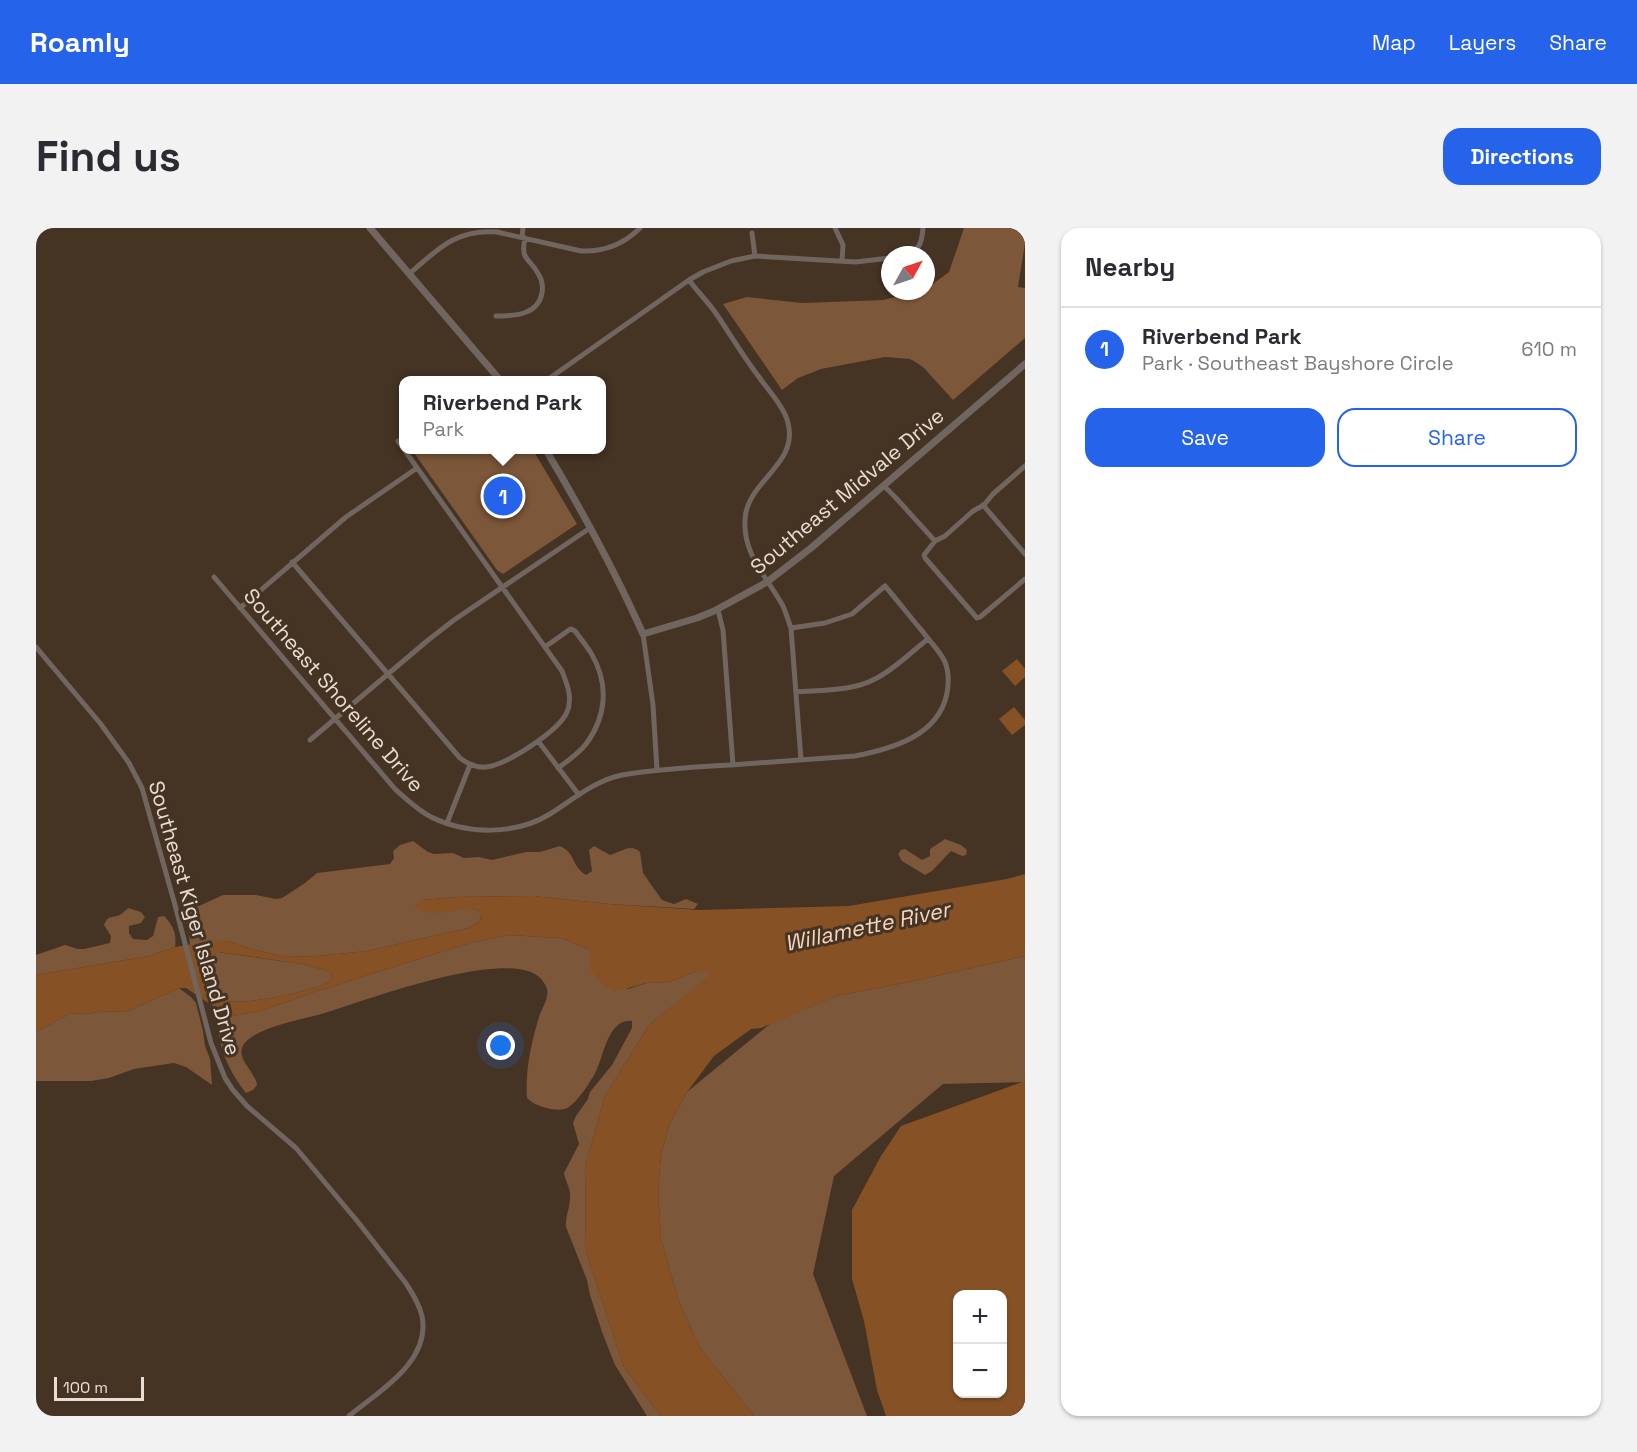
<!DOCTYPE html>
<html lang="en">
<head>
<meta charset="utf-8">
<style>
	body { margin:0; font-family:"Space Grotesk",sans-serif; background:#f2f2f3; color:#2b2b33 }
	.controls { position:absolute; right:18px; bottom:18px; display:grid; overflow:hidden; border-radius:12px; box-shadow:0 2px 4px #0004 }
	.controls button { width:54px; height:54px; display:grid; place-items:center; padding:0; border:0; border-bottom:2px solid #e1e1e2; background:#fff; color:#2b2b33; font:30px sans-serif }
	.compass { position:absolute; left:845px; top:18px; width:54px; height:54px; border-radius:50%; background:#fff; box-shadow:0 2px 4px #0004; rotate:50deg }
	.scale { position:absolute; left:18px; bottom:15px; width:90px; box-sizing:border-box; padding-left:6px; border:3px solid #e9ddd4; border-top:0; font-size:16px; line-height:21px; white-space:nowrap; color:#e9ddd4; -webkit-text-stroke:4px #453324; paint-order:stroke }
	.you { position:absolute; left:465px; top:818px; width:21px; height:21px; margin:-15px; border:4px solid #fff; border-radius:50%; background:#1a73e8; box-shadow:0 0 0 9px #1a73e833 }
	.badge { display:grid; place-items:center; width:39px; height:39px; border-radius:50%; background:#2563eb; color:#fff; font-size:20px; font-weight:700 }
	.pin { position:absolute; translate:-50% -50%; border:3px solid #fff; box-shadow:0 2px 6px #0006 }
	.popup { position:absolute; left:363px; top:148px; width:207px; height:78px; box-sizing:border-box; display:grid; place-content:center; border-radius:12px; background:#fff; filter:drop-shadow(0 2px 4px #0005); font-size:20px; white-space:nowrap; color:#7c7c81 }
	.popup b { font-size:22px; color:#2b2b33 }
	.popup::after { content:''; position:absolute; left:50%; top:100%; margin-left:-12px; border:12px solid transparent; border-top-color:#fff }
	.list { margin:0; padding:0; list-style:none }
	h2 { display:flex; justify-content:space-between; align-items:center; height:78px; margin:0; padding:0 24px; font-size:26px }
	h2 small { font-size:20px; font-weight:400; color:#7c7c81 }
	.list li { display:grid; grid-template-columns:39px 1fr auto; gap:18px; align-items:center; box-sizing:border-box; height:84px; padding:0 24px; border-top:2px solid #e1e1e2 }
	.list b { display:block; font-size:22px; white-space:nowrap }
	.list p { margin:0; font-size:20px; white-space:nowrap; color:#7c7c81 }
	.list em { font-size:20px; font-style:normal; color:#7c7c81 }
	.actions { display:flex; gap:12px; padding:18px 24px }
	.actions a { flex:1; padding:14px 0; border:2px solid #2563eb; border-radius:18px; text-align:center; font-size:21px; color:#2563eb }
	.actions .main { background:#2563eb; color:#fff }
	.map { position:relative; flex:none; width:989px; height:1188px; overflow:hidden; border-radius:18px }
	header { display:flex; align-items:center; gap:36px; box-sizing:border-box; height:84px; padding:0 30px; background:#2563eb; color:#fff }
	header strong { font-size:28px }
	nav { display:flex; gap:33px; margin-inline-start:auto; font-size:21px }
	.intro { display:flex; align-items:center; justify-content:space-between; box-sizing:border-box; height:144px; padding:0 36px }
	h1 { margin:0; font-size:42px }
	.button { padding:15px 27px; border-radius:18px; background:#2563eb; color:#fff; font-size:21px; font-weight:700 }
	main { display:flex; gap:36px; padding:0 36px }
	aside { flex:1; background:#fff; border-radius:18px; box-shadow:0 2px 4px #0004 }
	.map>svg:first-child { display:block }
	.green { fill:#7c5739 }
	.water { fill:#865225; fill-rule:evenodd }
	.lines { fill:none; stroke-linecap:round; stroke-linejoin:round }
	.minor { stroke:#70665f; stroke-width:5 }
	.tertiary { stroke:#70665f; stroke-width:7 }
	.labels { text-anchor:middle; dominant-baseline:central; stroke-width:6; stroke-linejoin:round; paint-order:stroke }
	.street-label { font-size:21px; fill:#e9ddd4; stroke:#453324 }
	.water-label { font-size:22px; font-style:italic; fill:#f5d5bd; stroke:#453324 }
</style>
</head>
<body>
<header>
<strong>Roamly</strong>
<nav><a>Map</a><a>Layers</a><a>Share</a></nav>
</header>
<div class="intro"><h1>Find us</h1><a class="button">Directions</a></div>
<main>
<div class="map">
<svg width="989" height="1188" viewBox="0 0 989 1188">
	<rect width="100%" height="100%" fill="#453324"/>
	<!-- green -->
	<path class="green" d="M928,0H989V15L982,59L989,60V110L917,172L888,140L881,135L874,131L849,129L785,141L762,150L746,162L687,76L711,69L766,75L847,72L884,63H890V61L913,44Z
		M376,222H497L541,296L467,346L461,342Z
		M909,611L925,617L931,622L930,627L926,628L915,623L896,643L889,647L866,633L862,626L865,622L869,621L886,632L894,628V621Z
		M377,613L392,624L398,626L417,625L428,630L443,629L456,632L490,624H504L524,618C540,625 535,638 550,647L556,643L553,622L558,618L574,627C586,624 594,615 604,624L607,645L626,672L638,676L650,671L662,676L658,681L573,676L497,668L422,669L386,672L435,680L442,683L446,687L443,694L432,700L331,723L283,728L250,729L215,721L192,713L154,717L152,697L147,692L145,686L149,680L163,678L187,667H220L240,671L246,670L269,655L281,645L354,636L358,630L357,623L364,617Z
		M92,680L105,684L109,689L105,695L93,698V705L97,711L111,712L117,708L122,689L128,688C137,697 141,706 139,719L113,728L0,747V727L29,717L42,721H48L74,715L75,708L68,697C72,688 73,690 81,688C85,687 89,683 92,680Z
		M472,707L525,710L554,722L555,729L592,761L614,754L630,755L661,743H671L673,749L613,797L569,868L549,939L550,1024L588,1139L625,1188H611L579,1137L566,1104L554,1067L551,1052L530,999C529,989 534,980 534,969C535,961 529,953 528,945L543,916L537,895L540,888L552,871L554,864L576,837L596,800V793C573,790 568,826 561,841C557,851 539,878 529,881C524,882 517,882 511,880C503,878 497,876 491,870C489,843 495,815 503,789C505,782 510,775 511,768C512,763 511,759 508,755C486,713 328,773 292,784C271,791 221,798 208,816C198,830 220,844 221,857L217,862L210,865C189,838 181,814 180,780L197,788L228,782L278,764L434,715Z
		M182,724L266,736L293,743L296,749C294,752 293,754 290,755C275,764 208,777 190,773C174,770 156,747 171,732C174,729 179,726 182,724Z
		M989,728V854L907,856L798,948L777,1046L831,1188H718L664,1120L642,1071L625,1011L622,963L625,927L634,895L651,864L735,795L800,768L873,754Z
		M143,760L155,769L160,775L167,803L169,818L174,831L176,857L150,839L138,835L98,841L73,850L55,853H0V804L35,785L51,786L66,783L90,784Z"/>
	<!-- water -->
	<path class="water" d="M981,431L989,441V449L979,458L966,443Z
		M978,479L989,492V497L976,507L963,491Z
		M989,646V728L873,754L800,768L725,800L715,801L678,828L651,864L634,895L625,927L622,964L625,1011L642,1071L664,1120L718,1188H625L588,1139L550,1024L549,939L569,868L613,797L672,749L671,744L661,743L630,755L614,754L578,764L562,752L554,740V722L525,710L472,707L434,715L278,764L228,782L197,788L180,780L150,760H143L90,784L66,783L51,786L35,785L0,804V747L113,728L139,719L168,714L192,713L215,721L250,729L283,728L331,723L432,700L443,694L446,688L442,683L435,680C419,682 390,691 379,679L380,676L386,672L422,669L497,668L573,676L663,682L813,678L971,651ZM183,724L266,736L293,743L296,749C294,752 293,754 290,755C274,764 208,777 190,773C174,770 156,747 171,731C174,729 179,726 183,724Z
		M989,853V1188H850L841,1162L828,1093L816,1051V982L845,928L865,898ZM921,1066H966V1166H921Z"/>
	<g class="lines">
		<!-- minor -->
		<path class="minor" d="M799,0L807,17L806,33
			M716,5L719,28
			M486,9L487,0
			M870,27C884,23 886,13 887,0
			M373,46C402,21 420,1 461,4L545,23C569,24 588,16 604,0
			M653,52C661,63 671,73 679,84C694,106 707,128 723,149C732,162 749,180 752,195C763,237 710,253 709,292C707,327 731,349 747,378C750,385 752,392 755,400L765,532
			M460,88C479,88 502,87 506,65C507,59 506,52 503,47C494,29 484,34 489,10
			M511,152L653,52L667,44L695,33L719,28L819,34L854,30
			M989,238L957,266L948,277L937,283L909,308L899,313L888,327L889,330L941,390L944,389L989,351
			M848,258L860,270L899,313
			M947,277L989,326
			M256,334L424,530C432,536 440,540 450,539C470,537 523,503 531,484C537,470 531,456 526,443L362,213
			M178,349L359,561C370,571 382,582 395,589C431,607 480,607 514,586C536,572 560,552 586,547C622,541 659,539 695,537C736,534 777,531 819,528C855,521 903,508 911,465C913,454 913,444 909,434C904,423 894,414 887,404C874,389 862,373 849,358L816,386L789,395L755,400
			M204,380L310,289L381,240
			M682,382L687,402L697,537
			M607,406L617,477L621,542
			M0,419L64,495L93,535L106,560L139,677L175,815L189,850L197,862L211,878L260,920L322,994L369,1054C376,1065 383,1075 386,1088C395,1134 343,1163 313,1188
			M509,419L533,402L535,401L539,403C544,410 550,417 555,425C573,455 571,488 550,516C543,525 532,533 522,540
			M760,464C786,462 817,463 839,451C859,441 875,424 892,411
			M274,512L391,413L418,392L554,300
			M502,513L543,567
			M411,595L434,537"/>
		<!-- tertiary -->
		<path class="tertiary" d="M334,0L464,152
			M510,222C545,281 579,343 607,406L661,390L678,383L731,354L775,320L989,136"/>
	</g>
	<g class="labels">
		<!-- street labels -->
		<g class="street-label">
			<text transform="translate(811 263) rotate(-40)">Southeast Midvale Drive</text>
			<text transform="translate(298 462) rotate(49)">Southeast Shoreline Drive</text>
			<text transform="translate(159 690) rotate(74)">Southeast Kiger Island Drive</text>
		</g>
		<!-- water labels -->
		<g class="water-label">
			<text transform="translate(831 698) rotate(-12)">Willamette River</text>
		</g>
	</g>
</svg>
<div class="controls">
<button>+</button>
<button>−</button>
</div>
<svg class="compass" viewBox="-18 -18 36 36"><path d="M0-13l5 13h-10z" fill="#e53935"/><path d="M0 13l5-13h-10z" fill="#7c7c81"/></svg>
<div class="scale">100 m</div>
<div class="you"></div>
<div class="pin badge" style="left:467px;top:268px">1</div>
<div class="popup"><b>Riverbend Park</b>Park</div>
</div>
<aside>
<h2>Nearby<small></small></h2>
<ul class="list">
<li><span class="badge">1</span><div><b>Riverbend Park</b><p>Park · Southeast Bayshore Circle</p></div><em>610 m</em></li>
</ul>
<div class="actions"><a class="main">Save</a><a>Share</a></div>
</aside>
</main>
</body>
</html>
